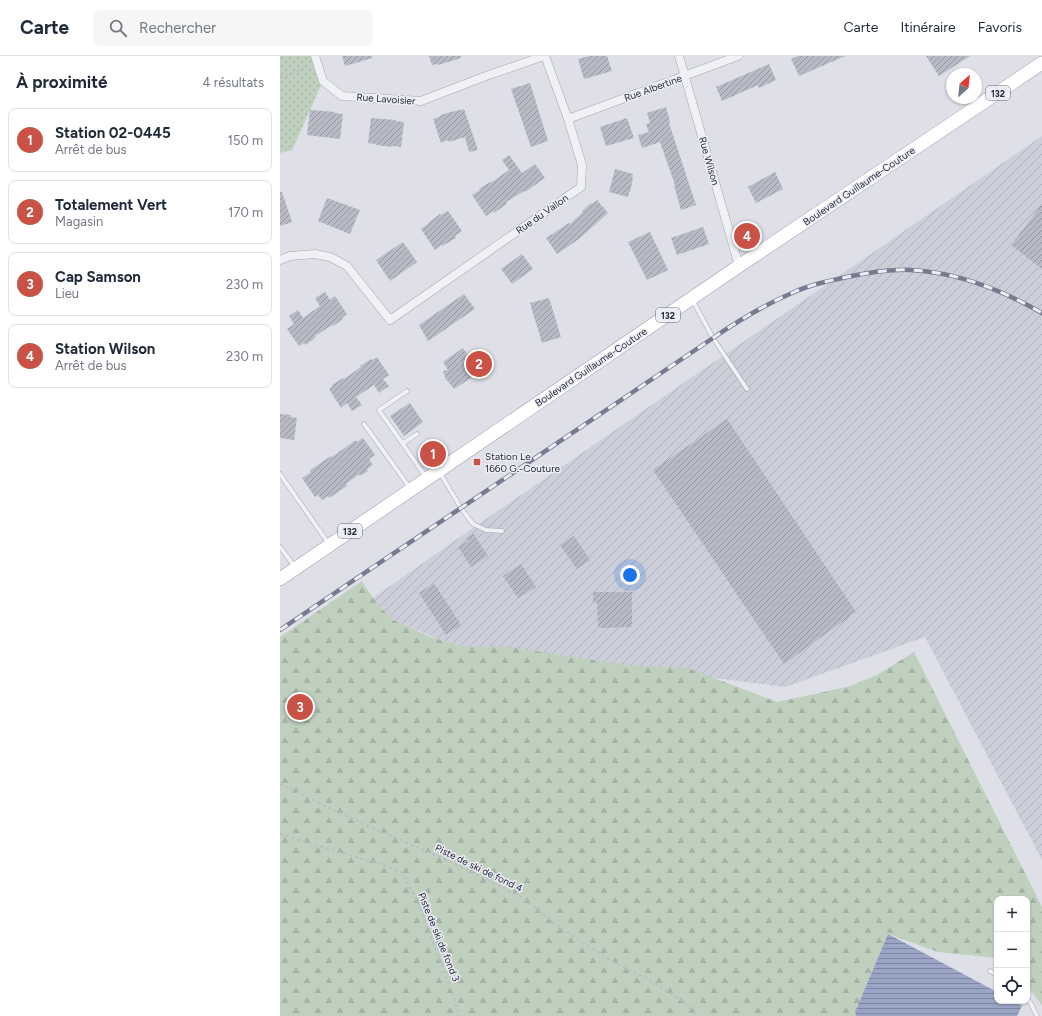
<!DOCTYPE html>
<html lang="fr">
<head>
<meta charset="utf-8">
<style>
	body { margin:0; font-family:Figtree,sans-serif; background:#f6f6f7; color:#1f2937 }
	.controls { position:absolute; right:12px; bottom:12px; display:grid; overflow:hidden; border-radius:8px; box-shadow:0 1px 3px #0004 }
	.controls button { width:36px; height:36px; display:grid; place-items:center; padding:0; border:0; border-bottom:1px solid #e0e1e3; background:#fff; color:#1f2937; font:20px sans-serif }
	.compass { position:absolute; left:666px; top:12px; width:36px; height:36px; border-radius:50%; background:#fff; box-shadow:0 1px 3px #0004; rotate:27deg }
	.you { position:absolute; left:350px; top:519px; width:14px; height:14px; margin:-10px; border:3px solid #fff; border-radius:50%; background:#1a73e8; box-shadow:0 0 0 6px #1a73e833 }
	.badge { display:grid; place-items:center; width:26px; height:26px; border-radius:50%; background:#c95146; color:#fff; font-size:13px; font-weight:700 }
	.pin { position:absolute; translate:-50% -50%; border:2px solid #fff; box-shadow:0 1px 4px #0006 }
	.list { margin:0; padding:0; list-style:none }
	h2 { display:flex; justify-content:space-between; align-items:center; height:52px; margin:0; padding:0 16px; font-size:17px }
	h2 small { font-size:13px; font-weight:400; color:#747a83 }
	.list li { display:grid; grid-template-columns:26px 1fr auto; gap:12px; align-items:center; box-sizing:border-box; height:64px; margin:0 8px 8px; padding:0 8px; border:1px solid #e0e1e3; border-radius:8px }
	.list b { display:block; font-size:15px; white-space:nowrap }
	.list p { margin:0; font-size:13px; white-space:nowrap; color:#747a83 }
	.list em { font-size:13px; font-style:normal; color:#747a83 }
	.icon { flex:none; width:22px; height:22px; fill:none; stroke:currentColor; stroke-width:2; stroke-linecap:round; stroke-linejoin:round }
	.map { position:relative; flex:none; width:762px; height:960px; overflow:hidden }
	header { display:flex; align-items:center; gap:24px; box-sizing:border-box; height:56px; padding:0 20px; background:#fff; border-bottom:1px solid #e0e1e3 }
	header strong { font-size:19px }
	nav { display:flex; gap:22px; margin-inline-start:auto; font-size:14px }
	.search { width:280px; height:36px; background:#f6f6f7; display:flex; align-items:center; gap:10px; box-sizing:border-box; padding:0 14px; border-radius:8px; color:#747a83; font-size:15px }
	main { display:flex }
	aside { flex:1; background:#fff }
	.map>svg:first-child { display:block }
	.industrial { fill:url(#industrial-furrows) }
	.forest { fill:url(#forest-firs) }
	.park { fill:url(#park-dots) }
	.water { fill:url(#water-rules) }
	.building { fill:url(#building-hatch) }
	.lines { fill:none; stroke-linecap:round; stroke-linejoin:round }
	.service-casing { stroke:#a4a5b1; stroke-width:5 }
	.minor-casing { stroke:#a4a5b1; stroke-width:9 }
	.primary-casing { stroke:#9ea1b2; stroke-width:14 }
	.path { stroke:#bcbdc5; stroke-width:2; stroke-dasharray:3 3; stroke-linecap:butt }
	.service { stroke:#f0f1f5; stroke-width:4 }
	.minor { stroke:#f0f1f5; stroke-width:8 }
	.primary { stroke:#fff; stroke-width:13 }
	.rail-casing { stroke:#787b90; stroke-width:4.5 }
	.rail { stroke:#edeef5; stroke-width:3; stroke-dasharray:9; stroke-linecap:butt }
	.poi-dot { fill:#c95146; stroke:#edeef5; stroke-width:1.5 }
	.labels { text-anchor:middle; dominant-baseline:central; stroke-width:3; stroke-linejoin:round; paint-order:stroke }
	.shield { fill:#edeef5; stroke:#636574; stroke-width:1 }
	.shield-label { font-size:9px; font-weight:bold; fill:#282a3d }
	.street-label { font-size:10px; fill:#282a3d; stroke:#edeef5 }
	.poi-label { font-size:10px; fill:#282a3d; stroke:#edeef5; text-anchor:start }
</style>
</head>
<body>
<header>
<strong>Carte</strong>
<div class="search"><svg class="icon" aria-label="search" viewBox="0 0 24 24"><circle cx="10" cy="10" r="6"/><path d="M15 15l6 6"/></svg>Rechercher</div>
<nav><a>Carte</a><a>Itinéraire</a><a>Favoris</a></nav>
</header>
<main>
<aside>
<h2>À proximité<small>4 résultats</small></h2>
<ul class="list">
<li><span class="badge">1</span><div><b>Station 02-0445</b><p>Arrêt de bus</p></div><em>150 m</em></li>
<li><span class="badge">2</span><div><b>Totalement Vert</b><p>Magasin</p></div><em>170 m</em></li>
<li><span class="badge">3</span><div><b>Cap Samson</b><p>Lieu</p></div><em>230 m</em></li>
<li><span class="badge">4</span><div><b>Station Wilson</b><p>Arrêt de bus</p></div><em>230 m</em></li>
</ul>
</aside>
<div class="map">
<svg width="762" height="960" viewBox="0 0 762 960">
	<defs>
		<pattern id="industrial-furrows" width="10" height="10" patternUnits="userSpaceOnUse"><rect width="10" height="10" fill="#ccced9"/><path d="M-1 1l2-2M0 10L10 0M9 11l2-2" fill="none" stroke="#afb1bb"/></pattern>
		<pattern id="forest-firs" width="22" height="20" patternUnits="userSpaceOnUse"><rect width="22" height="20" fill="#bfd0bf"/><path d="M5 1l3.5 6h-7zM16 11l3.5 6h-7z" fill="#a4b3a5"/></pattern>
		<pattern id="park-dots" width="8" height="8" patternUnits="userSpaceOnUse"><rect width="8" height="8" fill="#bfd0bf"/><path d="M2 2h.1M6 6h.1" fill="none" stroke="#a4b3a5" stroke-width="1.8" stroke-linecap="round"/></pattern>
		<pattern id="water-rules" width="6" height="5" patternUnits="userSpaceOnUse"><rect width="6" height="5" fill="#9aa5c6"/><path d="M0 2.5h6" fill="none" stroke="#7e87a2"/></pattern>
		<pattern id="building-hatch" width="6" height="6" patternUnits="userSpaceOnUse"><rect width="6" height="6" fill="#b8bac6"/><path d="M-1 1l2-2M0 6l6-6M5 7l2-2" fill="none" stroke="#9697a2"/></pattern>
	</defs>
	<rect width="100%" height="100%" fill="#dedfe7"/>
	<!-- industrial -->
	<path class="industrial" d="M762,80V804L645,581L505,631L181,590L161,584L111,563L93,542L180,481Z"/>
	<!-- forest -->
	<path class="forest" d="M82,525L93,542L111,563L151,581L181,590L229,591L347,609L408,612L497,646L567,631L597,619L634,596L762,851V949L747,930V843H717V902L658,896L608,878L575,956L576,960H0V581Z"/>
	<!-- park -->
	<path class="park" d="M0,0H35L43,25L12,94L0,97Z"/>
	<!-- water -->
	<path class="water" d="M608,878L717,936V945H734L742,950L737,960H576L575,956Z"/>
	<!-- building -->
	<path class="building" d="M62,0H92V2L65,10Z
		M149,0H181V2L158,9V8L152,9Z
		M309,0H327L332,15L304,23L298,3Z
		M518,0H565L519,20L511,3Z
		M646,0H690L659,20Z
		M489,8L496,24L479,32L478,29L442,45L436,31Z
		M250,27L268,85L251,91L231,33Z
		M386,51L390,66L389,67L416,149L401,154L394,129H395L380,86L362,92L358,79L369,76L366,68L370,67L367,57Z
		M184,53L198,94L189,96L185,81L169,86L168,84L161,87L153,63L161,60V59L167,57Z
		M30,54L55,56L54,57L63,58L60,83L27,79Z
		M91,62L116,64L115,65L124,66L121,91L112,90V91L96,89V88L88,87Z
		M347,62L354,82L326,90L320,71Z
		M229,99L242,117L255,108L265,122L245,136L244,135L226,146L227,148L218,154L214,157L213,155L206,160L192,139L200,134L199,133L212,125V126L229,114L222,104Z
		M335,113L353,118L352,122H353L350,136H349L348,141L329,136Z
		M495,116L503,133L476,147L468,131Z
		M0,136H2L12,166L0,170Z
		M47,142L80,154L70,178L38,165Z
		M317,144L328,157L299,183L277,198L266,182L289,167L290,168L303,156L302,155L311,147L312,148Z
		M762,148V213L731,189Z
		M168,155L182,175L175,180L176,182L162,190L161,189L155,194L141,173L148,168V167L160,158L161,159Z
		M423,171L429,188L397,199L391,182Z
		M370,176L388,214L367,224L348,186Z
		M123,186L137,206L110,225L96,204Z
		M242,198L253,213L232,228L221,213Z
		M45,236L50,244L55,240L67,258L62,262L63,263L53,270L52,269L35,280L36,281L26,289L24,287L19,290L7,273L14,268L9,260L18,254L23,262L40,250L35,242Z
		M184,238L195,253L148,285L139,269Z
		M269,242L281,281L262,287L250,247Z
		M183,292L187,298L197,292L209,310L174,333L167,324H166L163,315L168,314L163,306Z
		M97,301L109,319L103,323L109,330L99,337L94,329L76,341L82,349L72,355L67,347L61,352L49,333L53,330L52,329L63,322L64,323L81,311L80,310L91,303L92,304Z
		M130,347L143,366L124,380L110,360Z
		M0,358L11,359L10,361L17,362L14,384L0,382Z
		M447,363L576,556L504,608L373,414Z
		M83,382L95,399L89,403L93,409L87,413L88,415L80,420L79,418L66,428L67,430L49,442L48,440L42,444L38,439L35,441L22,422L31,416L30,414L51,400L52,401L76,384L77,386Z
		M193,477L208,500L191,511L178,491L188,485L186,482Z
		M294,480L310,504L297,513L280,489Z
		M241,508L256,531L238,542L223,520Z
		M154,527L181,569L166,579L139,537Z
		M313,536H352V571L318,572L317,547H313Z"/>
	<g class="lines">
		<defs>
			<path id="service" d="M413,245L433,282L467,333
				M127,335L99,354L146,421
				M84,368L130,432
				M123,387L137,378
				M160,417L181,452L193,468L206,474L222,475
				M0,418L49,488
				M0,491L15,511
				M710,915L717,919
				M747,944L750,946L757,960"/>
			<path id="minor" d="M35,0L43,25L62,40L141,45L206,20L264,0
				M399,0L459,210
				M288,63L458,0
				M0,204L10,200L35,198L50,201L67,210L110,264L301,131L302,109L288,63L265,0"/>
			<path id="primary" d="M0,523L459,210L762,7"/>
		</defs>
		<!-- service casing -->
		<use href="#service" class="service-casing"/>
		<!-- minor casing -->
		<use href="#minor" class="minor-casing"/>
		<!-- primary casing -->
		<use href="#primary" class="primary-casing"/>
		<!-- path -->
		<path class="path" d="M0,21H5L28,10
			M0,728L79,766L178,809L243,842L276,869L333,906L366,922L403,945L417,960
			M0,778L65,798L101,808L121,816L138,846L173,940L180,960"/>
		<!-- service -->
		<use href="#service" class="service"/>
		<!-- minor -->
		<use href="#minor" class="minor"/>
		<!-- primary -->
		<use href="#primary" class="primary"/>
		<defs>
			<path id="rail" d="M0,574L433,282C458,265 484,249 512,237C529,229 548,225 567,221C587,217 609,213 630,214C677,216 722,234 762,257"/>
		</defs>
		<!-- rail casing -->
		<use href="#rail" class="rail-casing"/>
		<!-- rail -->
		<use href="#rail" class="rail"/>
	</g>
	<!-- markers -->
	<rect class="poi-dot" x="193" y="402" width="8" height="8" rx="2"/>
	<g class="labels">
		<!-- shield labels -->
		<g class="shield">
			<rect x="706" y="30" width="24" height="14" rx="3"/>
			<rect x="376" y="252" width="24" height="14" rx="3"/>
			<rect x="58" y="468" width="24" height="14" rx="3"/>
		</g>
		<g class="shield-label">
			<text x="718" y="37">132</text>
			<text x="388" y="259">132</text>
			<text x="70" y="475">132</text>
		</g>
		<!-- street labels -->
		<g class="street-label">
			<text transform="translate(373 32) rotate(-20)">Rue Albertine</text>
			<text transform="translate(106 43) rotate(4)">Rue Lavoisier</text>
			<text transform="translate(429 105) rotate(74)">Rue Wilson</text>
			<text transform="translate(579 130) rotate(-34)">Boulevard Guillaume-Couture</text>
			<text transform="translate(262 158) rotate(-35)">Rue du Vallon</text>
			<text transform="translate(311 311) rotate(-34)">Boulevard Guillaume-Couture</text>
			<text transform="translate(199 812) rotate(26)">Piste de ski de fond 4</text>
			<text transform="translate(159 881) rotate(68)">Piste de ski de fond 3</text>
		</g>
		<!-- poi labels -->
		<g class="poi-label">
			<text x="205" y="400">Station Le<tspan x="205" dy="12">1660 G.-Couture</tspan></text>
		</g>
	</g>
</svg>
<div class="controls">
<button>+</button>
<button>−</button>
<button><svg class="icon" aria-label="locate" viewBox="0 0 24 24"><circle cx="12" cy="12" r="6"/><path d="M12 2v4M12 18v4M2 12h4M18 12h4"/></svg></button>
</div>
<svg class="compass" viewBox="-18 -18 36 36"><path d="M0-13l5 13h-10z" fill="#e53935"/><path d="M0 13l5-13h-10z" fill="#747a83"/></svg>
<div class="you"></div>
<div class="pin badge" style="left:153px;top:398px">1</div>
<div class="pin badge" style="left:199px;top:308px">2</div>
<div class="pin badge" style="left:20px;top:651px">3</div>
<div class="pin badge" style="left:467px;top:180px">4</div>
</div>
</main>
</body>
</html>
